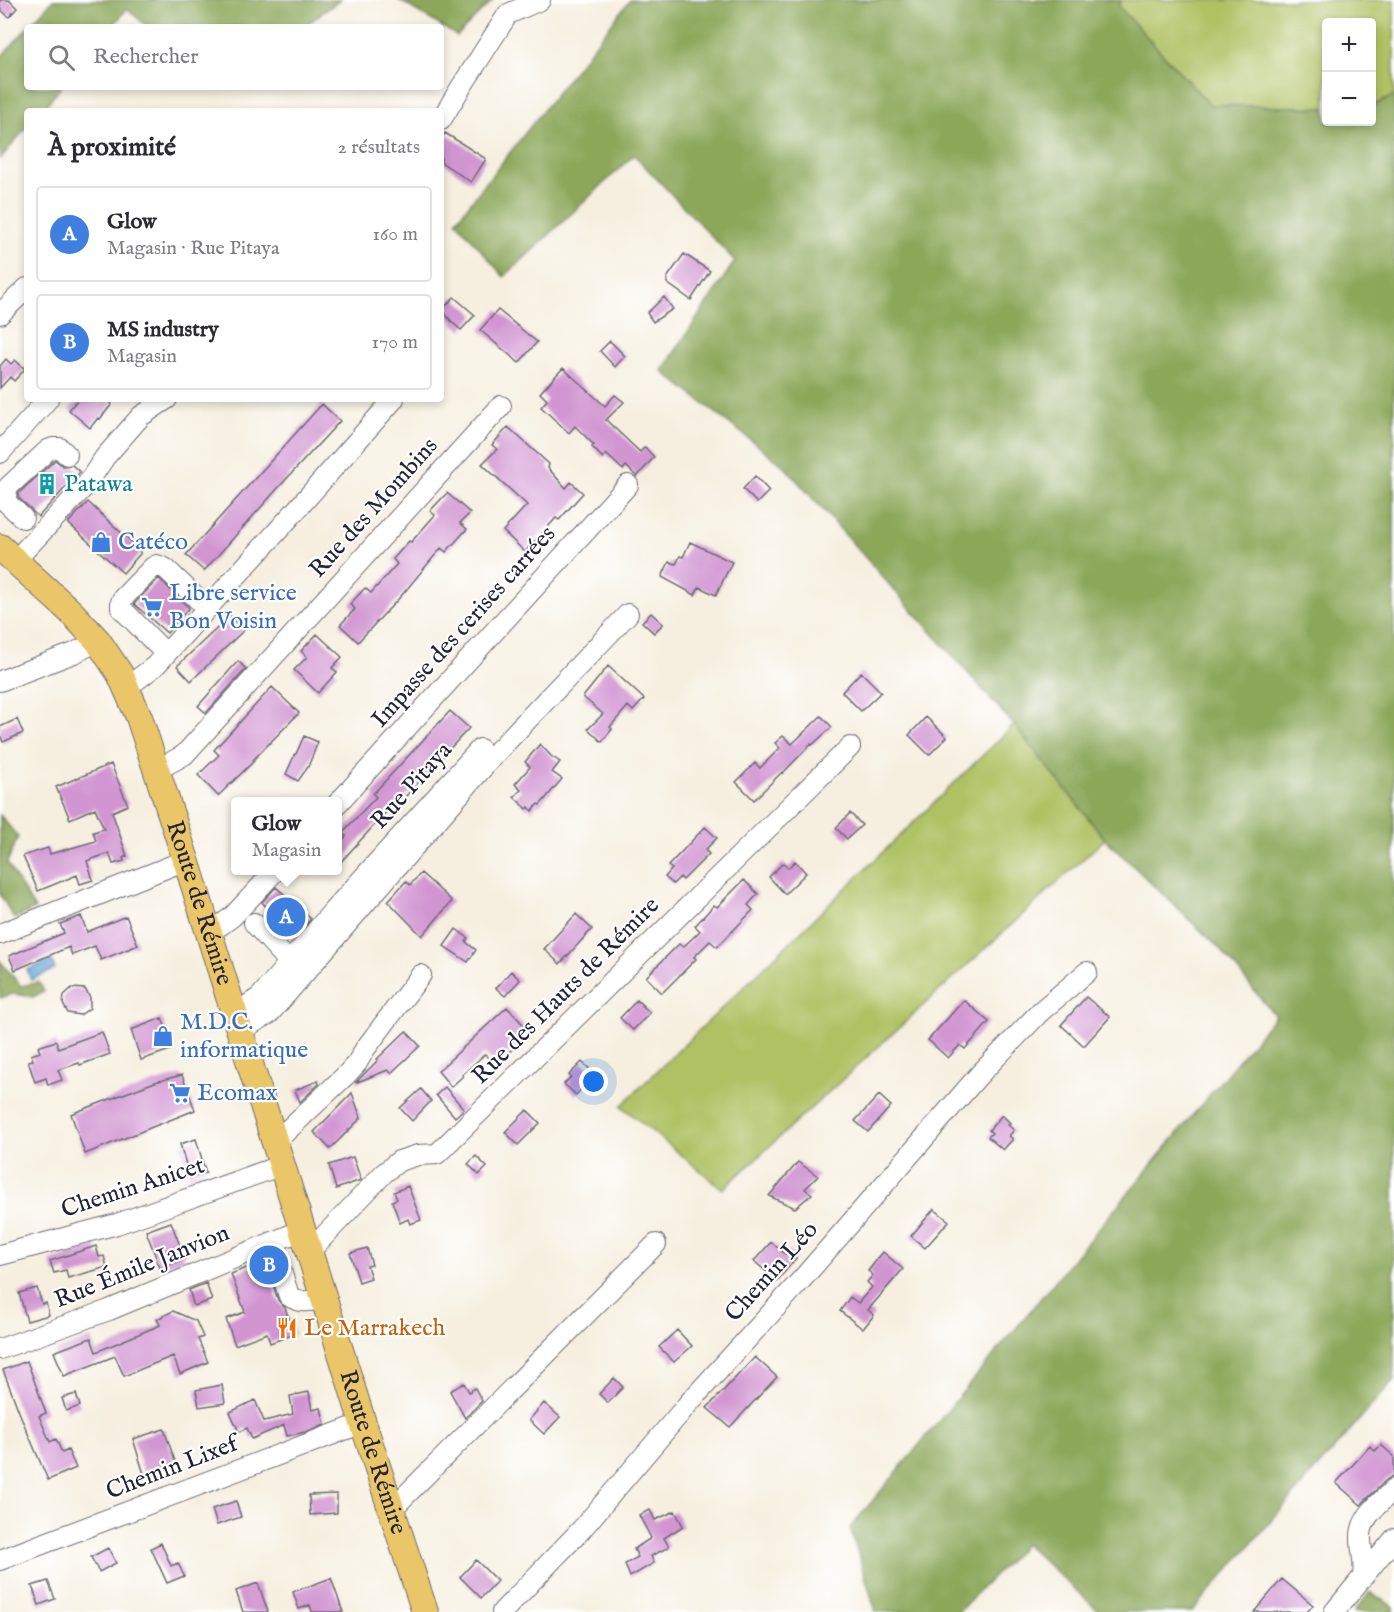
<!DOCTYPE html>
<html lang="fr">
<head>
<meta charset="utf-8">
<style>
	body { margin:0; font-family:"IM FELL English",serif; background:#f2f2f3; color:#2b2b33 }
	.controls { position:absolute; right:18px; top:18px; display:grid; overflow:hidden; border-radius:6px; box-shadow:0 3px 9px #0003 }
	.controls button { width:54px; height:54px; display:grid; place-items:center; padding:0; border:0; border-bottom:2px solid #e1e1e2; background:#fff; color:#2b2b33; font:30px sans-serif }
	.you { position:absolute; left:594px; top:1082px; width:21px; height:21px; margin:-15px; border:4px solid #fff; border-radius:50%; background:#1a73e8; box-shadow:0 0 0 9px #1a73e833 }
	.badge { display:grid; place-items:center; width:39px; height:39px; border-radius:50%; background:#c8321e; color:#fff; font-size:20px; font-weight:700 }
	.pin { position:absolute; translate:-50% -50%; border:3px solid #fff; box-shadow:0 2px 6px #0006 }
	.popup { position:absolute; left:231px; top:797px; width:111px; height:78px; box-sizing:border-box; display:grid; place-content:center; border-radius:6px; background:#fff; filter:drop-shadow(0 2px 4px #0005); font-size:20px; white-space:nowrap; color:#7c7c81 }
	.popup b { font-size:22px; color:#2b2b33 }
	.popup::after { content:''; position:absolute; left:50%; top:100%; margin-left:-12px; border:12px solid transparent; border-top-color:#fff }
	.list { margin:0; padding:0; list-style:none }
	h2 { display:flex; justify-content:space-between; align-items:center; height:78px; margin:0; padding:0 24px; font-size:26px }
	h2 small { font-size:20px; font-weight:400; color:#7c7c81 }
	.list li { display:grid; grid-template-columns:39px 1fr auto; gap:18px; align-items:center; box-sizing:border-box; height:96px; margin:0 12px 12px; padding:0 12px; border:2px solid #e1e1e2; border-radius:6px }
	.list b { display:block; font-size:22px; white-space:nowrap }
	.list p { margin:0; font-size:20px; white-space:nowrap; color:#7c7c81 }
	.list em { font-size:20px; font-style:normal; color:#7c7c81 }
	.icon { flex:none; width:33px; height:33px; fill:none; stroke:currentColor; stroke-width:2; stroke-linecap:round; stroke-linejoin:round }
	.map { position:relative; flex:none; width:1394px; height:1612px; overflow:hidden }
	.search { position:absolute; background:#fff; box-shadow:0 3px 9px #0003; left:24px; top:24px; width:420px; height:66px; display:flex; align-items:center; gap:15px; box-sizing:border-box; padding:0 21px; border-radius:6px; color:#7c7c81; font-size:22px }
	.panel { position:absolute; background:#fff; box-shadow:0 3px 9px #0003; left:24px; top:108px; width:420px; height:294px; border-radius:6px }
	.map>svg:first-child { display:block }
	.green { fill:#b0c164; stroke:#697250; stroke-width:1.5 }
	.forest { fill:#8ca75a; stroke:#57644a; stroke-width:1.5 }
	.water { fill:#68a8db; stroke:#45658b; stroke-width:1.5 }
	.building { fill:#d195d2 }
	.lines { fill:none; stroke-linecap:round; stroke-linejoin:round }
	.minor-casing { stroke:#6c6a74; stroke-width:22 }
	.major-casing { stroke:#6c6a74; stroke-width:28 }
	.minor { stroke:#fff; stroke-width:20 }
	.major { stroke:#eac669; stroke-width:26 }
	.labels { text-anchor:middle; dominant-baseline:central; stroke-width:4.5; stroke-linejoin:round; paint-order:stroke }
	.culture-label { font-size:24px; fill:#0d838f; stroke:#fff; text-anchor:start }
	.street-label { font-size:24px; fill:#22223b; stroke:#fff }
	.shop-label { font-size:24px; fill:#366cbe; stroke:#fff; text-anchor:start }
	.food-label { font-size:24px; fill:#c56008; stroke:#fff; text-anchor:start }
</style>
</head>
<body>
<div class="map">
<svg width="1394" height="1612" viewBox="0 0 1394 1612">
	<rect width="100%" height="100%" fill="#fff"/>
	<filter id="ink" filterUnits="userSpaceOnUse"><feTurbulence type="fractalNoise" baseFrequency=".0167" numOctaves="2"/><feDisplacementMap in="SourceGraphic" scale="12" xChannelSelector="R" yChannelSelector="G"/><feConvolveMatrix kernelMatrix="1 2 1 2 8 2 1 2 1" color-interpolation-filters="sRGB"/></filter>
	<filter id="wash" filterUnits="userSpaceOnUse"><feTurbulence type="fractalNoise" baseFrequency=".008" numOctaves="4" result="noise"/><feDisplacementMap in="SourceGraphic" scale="24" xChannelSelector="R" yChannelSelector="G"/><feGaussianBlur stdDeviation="1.35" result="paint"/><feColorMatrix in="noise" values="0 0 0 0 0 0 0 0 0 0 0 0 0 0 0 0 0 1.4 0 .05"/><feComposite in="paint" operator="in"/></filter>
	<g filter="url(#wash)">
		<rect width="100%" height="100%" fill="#f6efdf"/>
		<!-- green -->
		<path class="green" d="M1120,0H1394V96L1372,106V22H1326V108L1210,105L1119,7Z
			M1014,725L1105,839L723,1189L621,1106Z"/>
		<!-- forest -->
		<path class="forest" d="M53,0H340L303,27H148L127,9L112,27H28Z
			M399,0H493L457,36Z
			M630,0H1120L1119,7L1210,105L1326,108V122H1372V106L1394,96V1380L1192,1612H1100L1025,1544L958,1612H876L850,1528L1275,1016L1221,950L1105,839L1014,725L784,466L662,371L735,261L634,155L504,277L456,221Z
			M27,28V87H61L41,111H27V127L0,159V58Z
			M0,815L18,837L7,863L35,909L14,919L0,894Z
			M0,961L21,986L39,982L44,991L33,997L13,994L0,998Z
			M1370,1592L1394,1607V1612H1354Z"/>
		<!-- water -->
		<path class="water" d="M52,960L55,969L31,980L27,970Z"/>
		<g id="blocks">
			<!-- building -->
			<path class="building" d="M0,0H9L17,8L9,17L0,9Z
				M445,133L486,159L471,182L441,162V139Z
				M684,254L710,271L691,300L667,283V278Z
				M454,297L475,315L461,330L453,323L442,310Z
				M664,297L673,309L653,322L647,313Z
				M498,310L537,342L519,363L480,330Z
				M610,341L625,356L615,367L600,351Z
				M6,359L11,364L15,360L25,369L14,381L10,377L0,388V366Z
				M563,368L605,406L615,395L624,402L606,420L640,452L645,447L654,457L637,477L626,466L623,470L606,454L603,458L592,447L594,445L575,426L569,433L541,407L547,400L540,393Z
				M78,399H106L112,404L100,419L98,418L90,428L69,410Z
				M322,404L340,421L279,487L204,571L186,555Z
				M508,427L549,464L548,468L566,488L571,482L583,493L559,520L556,518L525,552L503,531L527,505L482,464L497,449L492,445Z
				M55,460L63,466L72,465L80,472L38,517L18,497L19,493Z
				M755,476L769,491L757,503L743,489Z
				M447,493L470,513L460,523L467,529L446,552L441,548L402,595L358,642L340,625L355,609L350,604L365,588L371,593L397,564L393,559L409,541L411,542L435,515L430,511Z
				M88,502L140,550V554L123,573L68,523Z
				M690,542L732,562L716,595L699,587L695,595L662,577L669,562L676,564L680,556L683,557Z
				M159,578L189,608L167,633L134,604Z
				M651,613L663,624L654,633L642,622Z
				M230,616L244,630L191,681L177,666Z
				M317,634L342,657L332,668L337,672L318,693L294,670L307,657L301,651Z
				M238,661L246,669L206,713L198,706Z
				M608,666L644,699L633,711L628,706L610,727L612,729L602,742L588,729L603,714L583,697Z
				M861,672L881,692L861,711L842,692Z
				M272,687L299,713L253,760L254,761L218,796L198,775L219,755L214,750Z
				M450,711L469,728L392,811L389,809L337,866V846L346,836L342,833L376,797L373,794Z
				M821,716L832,727L812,745L811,744L783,773L782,772L754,800L736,782L755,763L760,768L780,748L775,743L783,736L792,744Z
				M926,717L947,737L929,755L909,735Z
				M17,719L23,733L3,742L0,735V727Z
				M304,736L318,742L308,767L298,781L286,774L295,754H296Z
				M540,744L551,756L560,762L552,772L562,779L540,805L538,804L532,811L529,807L527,809L514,797L521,790L515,784L530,767L525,762Z
				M111,764L128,805L112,812L127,856L123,858L124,861L113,864L109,853L87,861L93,880L80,884L77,875L38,891L23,856L48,848L50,854L96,841L93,832L104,829L95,808L70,819L56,787Z
				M850,813L862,825L847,839L836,828Z
				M705,827L717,838L705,850L709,854L683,880L680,877L673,884L665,877L672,869L668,866Z
				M795,861L806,873L785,894L769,877L783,863L788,868Z
				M421,873L452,901L422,936L388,901L406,881L410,885Z
				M744,880L758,894L748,905L753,910L717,947L710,941L694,957L696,959L662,993L646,977L679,944L683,947L700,931L695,926L714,905L717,907Z
				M276,887L311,919L298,934L294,930L290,935L262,902Z
				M576,914L592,929L560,964L544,949Z
				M81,916L87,932L126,916L138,945L101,960L95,946L72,955L69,947L15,970L9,956L64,933L60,924Z
				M456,929L468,938L466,942L476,950L468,962L444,946Z
				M511,971L520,980L505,996L496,988Z
				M72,988L85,989L90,998V1008L80,1015L68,1013L63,1004L64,995Z
				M1086,997L1110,1017L1084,1046L1061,1025Z
				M637,1000L650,1013L633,1030L620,1018Z
				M964,1000L989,1022L965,1049L960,1045L948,1058L928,1040Z
				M507,1007L531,1033L495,1064L485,1054L462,1075L463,1076L451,1087L438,1071Z
				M162,1018L173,1049L141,1060L131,1030Z
				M406,1031L420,1046L391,1073L388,1070L355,1083L378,1060L377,1059Z
				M102,1032L110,1054L80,1065L79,1063L58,1070L62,1080L48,1085L46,1078L35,1082L28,1061L33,1060L31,1055L40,1052L38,1047L56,1041L58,1048Z
				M582,1062L595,1074L576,1095L564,1084L571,1077L569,1075Z
				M182,1075L195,1110L85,1154L71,1114L155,1082Z
				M318,1081L319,1084L300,1102L295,1090Z
				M445,1087L464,1109L455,1117L436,1095Z
				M421,1089L431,1101L412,1121L400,1108Z
				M352,1093L361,1118L330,1149L314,1132Z
				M879,1095L891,1106L868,1132L855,1121Z
				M527,1110L540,1123L518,1145L505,1132Z
				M1002,1115L1010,1123L1008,1125L1014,1130L1009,1136L1013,1139L1003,1150L988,1137L992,1133L989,1130Z
				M196,1139L206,1173L190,1178L180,1144Z
				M476,1156L487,1167L479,1175L468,1164Z
				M353,1157L361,1180L336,1189L329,1165Z
				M798,1162L818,1176L805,1189L812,1194L795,1208L769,1196Z
				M408,1186L421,1220L410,1224L408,1219L400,1223L392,1201L397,1199L394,1192Z
				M934,1209L949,1221L925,1248L911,1236Z
				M171,1222L185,1259L160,1268L146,1231Z
				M771,1242L785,1254L788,1251L796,1258L777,1281L754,1261Z
				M96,1246L99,1257L104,1256L107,1267L68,1278L66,1270L54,1273L50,1261Z
				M367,1248L372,1265L367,1266L371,1278L359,1282L350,1253Z
				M883,1252L903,1269L868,1310L874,1315L863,1329L840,1311L850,1297L858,1303L872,1287L867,1282L873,1275L868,1271Z
				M265,1261L278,1300L285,1308L295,1334L270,1343L267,1333L235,1345L226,1319L245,1312L231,1274Z
				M206,1283L212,1300L194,1306L189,1290Z
				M37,1288L42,1304L46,1303L49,1315L27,1321L19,1293Z
				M173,1311L196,1321L203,1337L198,1339L208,1362L180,1374L173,1356L124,1376L115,1356L64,1376L54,1352L91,1338L96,1352L160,1325L157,1319Z
				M677,1330L692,1346L674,1362L659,1347Z
				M755,1357L777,1377L730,1427L707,1408Z
				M27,1361L46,1413L39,1416L50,1442L56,1439L62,1453L68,1450L76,1468L48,1480L23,1422L3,1370Z
				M614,1378L623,1387L608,1403L599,1394Z
				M464,1383L469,1392L475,1388L482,1401L465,1418L450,1391Z
				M222,1385L225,1403L199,1407L196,1390Z
				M309,1392L312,1410L321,1408L325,1425L305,1432L287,1436L284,1425L252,1439L247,1428L239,1432L230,1412L255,1400L264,1421L293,1414L290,1396Z
				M76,1394L80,1406L66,1411L62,1398Z
				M544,1403L560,1417L544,1434L529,1420Z
				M164,1429L176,1464L144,1474L133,1439Z
				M1381,1445L1394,1456V1475L1386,1480L1361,1505L1336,1483L1370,1446L1375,1451Z
				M337,1494V1513L310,1515L309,1495Z
				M236,1501L241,1517L217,1525L212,1509Z
				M650,1510L655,1520L675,1511L683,1526L664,1538L669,1547L651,1556L654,1563L630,1577L625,1564L638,1557L634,1549L651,1538L639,1515Z
				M161,1543L171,1566L178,1563L184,1576L167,1583L151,1548Z
				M108,1548L116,1563L99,1572L91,1557Z
				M476,1560L497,1581L481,1598L460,1577Z
				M331,1578L343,1612H312L310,1605L299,1609L293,1592Z
				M1282,1579L1313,1605L1307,1612H1254Z
				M48,1581L55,1599L39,1605L32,1586Z
				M258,1583L268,1612H243L236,1591Z"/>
		</g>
	</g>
	<g filter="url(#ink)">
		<use href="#blocks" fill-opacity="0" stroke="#6c6a74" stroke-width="1.5"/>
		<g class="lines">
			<defs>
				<path id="minor" d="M441,120L458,92L508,14L540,0
					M0,314L27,288
					M0,453L48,399
					M23,518L5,501L8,487L48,450L53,448H60L67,455
					M19,565L23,552L87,484L105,457L141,416L167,399
					M166,654L121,608V602L123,598L153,567L157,565L165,568L207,608
					M0,681L74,653L98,641
					M126,688L155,666L291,516L394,399
					M157,770L184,755L501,406
					M337,804L628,485
					M254,923L290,963
					M207,930L221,925L233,916L276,870
					M0,934L186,860
					M233,1012L245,1007L260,997L332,912L480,749
					M239,1031L269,1014L493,756L628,614
					M274,1143L347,1074L357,1063L365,1049L421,975
					M272,1242L289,1296C300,1304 311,1301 324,1299
					M309,1252L384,1173L399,1161L418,1155L437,1154L850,747
					M0,1255L117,1224L282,1165
					M0,1349L109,1310L302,1230
					M391,1510L656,1244
					M0,1560L363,1423
					M1363,1575C1365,1561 1361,1552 1361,1538C1360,1517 1381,1502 1394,1489
					M502,1612L581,1530L687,1405L803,1278L979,1075L1041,1011L1087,972
					M1334,1612L1394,1539"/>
				<g id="major">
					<path id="s1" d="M0,547L71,612L98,641L120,674L139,717L186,860L363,1423L425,1612"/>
				</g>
			</defs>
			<!-- minor casing -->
			<use href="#minor" class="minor-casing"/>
			<!-- major casing -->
			<use href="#major" class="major-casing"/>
			<!-- minor -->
			<use href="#minor" class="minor"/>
			<!-- major -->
			<use href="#major" class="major"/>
		</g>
	</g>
	<!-- icons -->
	<defs>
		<symbol id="building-bare" viewBox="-9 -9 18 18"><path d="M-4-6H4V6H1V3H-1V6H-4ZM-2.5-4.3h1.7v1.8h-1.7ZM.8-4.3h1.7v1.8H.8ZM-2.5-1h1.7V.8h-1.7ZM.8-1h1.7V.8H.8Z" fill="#0f9aa8" stroke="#fff" stroke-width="2.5" paint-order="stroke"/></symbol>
		<symbol id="shop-bare" viewBox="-9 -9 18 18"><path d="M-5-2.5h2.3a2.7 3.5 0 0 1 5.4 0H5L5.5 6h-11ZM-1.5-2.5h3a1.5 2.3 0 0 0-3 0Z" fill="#3f7fe0" stroke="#fff" stroke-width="2.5" paint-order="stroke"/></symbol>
		<symbol id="supermarket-bare" viewBox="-9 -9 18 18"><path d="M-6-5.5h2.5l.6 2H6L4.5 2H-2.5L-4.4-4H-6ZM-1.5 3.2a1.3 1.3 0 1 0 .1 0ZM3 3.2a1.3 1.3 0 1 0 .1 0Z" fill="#3f7fe0" stroke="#fff" stroke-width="2.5" paint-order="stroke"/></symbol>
		<symbol id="restaurant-bare" viewBox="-9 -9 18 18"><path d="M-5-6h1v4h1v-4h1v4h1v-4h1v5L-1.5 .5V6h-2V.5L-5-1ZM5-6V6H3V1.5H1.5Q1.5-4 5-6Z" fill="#e8710a" stroke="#fff" stroke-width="2.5" paint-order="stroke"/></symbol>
	</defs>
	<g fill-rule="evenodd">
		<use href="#building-bare" x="32" y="469" width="30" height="30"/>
		<use href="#shop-bare" x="86" y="527" width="30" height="30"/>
		<use href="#supermarket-bare" x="137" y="592" width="30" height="30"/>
		<use href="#shop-bare" x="148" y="1021" width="30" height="30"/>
		<use href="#supermarket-bare" x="165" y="1078" width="30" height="30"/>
		<use href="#restaurant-bare" x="272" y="1313" width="30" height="30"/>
	</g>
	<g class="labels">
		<!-- culture labels -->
		<g class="culture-label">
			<text x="64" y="484">Patawa</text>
		</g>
		<!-- street labels -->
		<g class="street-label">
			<text transform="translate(374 508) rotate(-48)">Rue des Mombins</text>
			<text transform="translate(464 627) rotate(-48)">Impasse des cerises carrées</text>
			<text transform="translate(412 786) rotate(-48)">Rue Pitaya</text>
			<text stroke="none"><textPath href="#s1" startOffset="418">Route de Rémire</textPath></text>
			<text transform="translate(566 991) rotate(-45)">Rue des Hauts de Rémire</text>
			<text transform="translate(133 1188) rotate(-18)">Chemin Anicet</text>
			<text transform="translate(142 1267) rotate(-22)">Rue Émile Janvion</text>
			<text transform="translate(772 1272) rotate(-48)">Chemin Léo</text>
			<text stroke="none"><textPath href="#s1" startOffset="994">Route de Rémire</textPath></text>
			<text transform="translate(172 1468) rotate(-21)">Chemin Lixef</text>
		</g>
		<!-- shop labels -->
		<g class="shop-label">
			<text x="118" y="542">Catéco</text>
			<text x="169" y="593">Libre service<tspan x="169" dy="28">Bon Voisin</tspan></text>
			<text x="180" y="1022">M.D.C.<tspan x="180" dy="28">informatique</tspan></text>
			<text x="197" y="1093">Ecomax</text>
		</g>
		<!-- food labels -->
		<g class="food-label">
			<text x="304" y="1328">Le Marrakech</text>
		</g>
	</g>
</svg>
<div class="controls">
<button>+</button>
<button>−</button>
</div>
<div class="you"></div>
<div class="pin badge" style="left:286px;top:917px;background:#3f7fe0">A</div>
<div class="popup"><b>Glow</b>Magasin</div>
<div class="pin badge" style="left:269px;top:1265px;background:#3f7fe0">B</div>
<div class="search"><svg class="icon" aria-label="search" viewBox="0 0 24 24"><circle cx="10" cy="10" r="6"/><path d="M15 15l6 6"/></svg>Rechercher</div>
<section class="panel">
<h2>À proximité<small>2 résultats</small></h2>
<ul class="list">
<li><span class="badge" style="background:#3f7fe0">A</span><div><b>Glow</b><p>Magasin · Rue Pitaya</p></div><em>160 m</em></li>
<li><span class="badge" style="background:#3f7fe0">B</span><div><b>MS industry</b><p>Magasin</p></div><em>170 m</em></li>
</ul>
</section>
</div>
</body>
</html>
